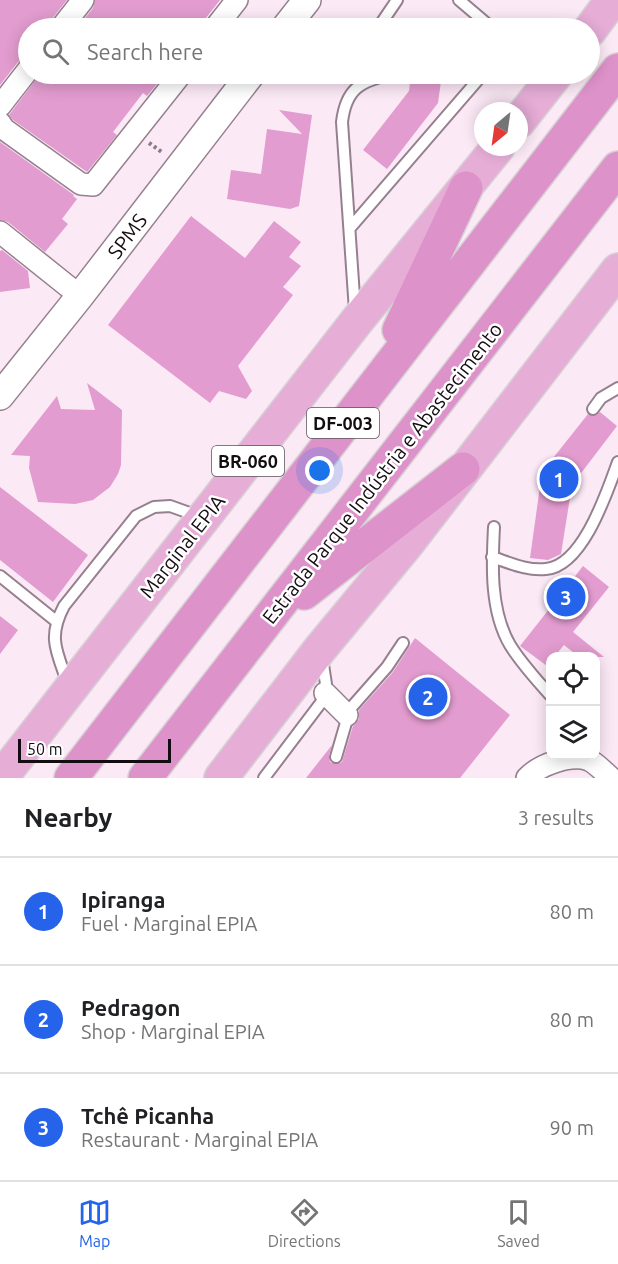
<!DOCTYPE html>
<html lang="en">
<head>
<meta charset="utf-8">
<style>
	body { margin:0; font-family:Ubuntu,sans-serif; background:#f6f6f6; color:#202124 }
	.controls { position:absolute; right:18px; bottom:18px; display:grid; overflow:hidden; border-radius:12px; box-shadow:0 3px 15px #0003 }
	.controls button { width:54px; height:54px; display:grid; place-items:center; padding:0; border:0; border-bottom:2px solid #e0e0e0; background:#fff; color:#202124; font:30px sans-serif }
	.compass { position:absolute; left:474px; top:102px; width:54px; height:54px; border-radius:50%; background:#fff; box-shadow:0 3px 15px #0003; rotate:209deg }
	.scale { position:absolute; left:18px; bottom:15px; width:153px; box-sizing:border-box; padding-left:6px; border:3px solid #130c11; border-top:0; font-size:16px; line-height:21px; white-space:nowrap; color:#130c11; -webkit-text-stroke:4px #fff; paint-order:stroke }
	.you { position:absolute; left:320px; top:471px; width:21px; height:21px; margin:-15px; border:4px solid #fff; border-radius:50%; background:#1a73e8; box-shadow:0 0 0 9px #1a73e833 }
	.badge { display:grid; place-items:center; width:39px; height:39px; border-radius:50%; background:#2563eb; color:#fff; font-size:20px; font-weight:700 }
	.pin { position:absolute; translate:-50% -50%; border:3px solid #fff; box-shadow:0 2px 6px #0006 }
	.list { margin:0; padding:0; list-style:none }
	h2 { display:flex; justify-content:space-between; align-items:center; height:78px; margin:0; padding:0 24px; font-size:26px }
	h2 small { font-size:20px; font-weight:400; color:#757577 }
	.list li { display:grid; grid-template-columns:39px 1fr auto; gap:18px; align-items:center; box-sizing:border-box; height:108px; padding:0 24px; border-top:2px solid #e0e0e0 }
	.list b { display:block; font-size:22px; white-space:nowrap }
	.list p { margin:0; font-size:20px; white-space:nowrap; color:#757577 }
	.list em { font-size:20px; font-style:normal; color:#757577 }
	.icon { flex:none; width:33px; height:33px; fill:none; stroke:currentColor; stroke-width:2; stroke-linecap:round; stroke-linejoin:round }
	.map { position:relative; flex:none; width:618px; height:778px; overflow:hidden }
	.search { position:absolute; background:#fff; box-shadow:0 3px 15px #0003; left:18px; right:18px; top:18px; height:66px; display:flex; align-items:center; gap:15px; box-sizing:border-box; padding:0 21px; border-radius:33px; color:#757577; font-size:22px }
	.sheet { height:402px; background:#fff }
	nav { display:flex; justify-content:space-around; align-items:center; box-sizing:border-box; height:84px; border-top:2px solid #e0e0e0; background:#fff; font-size:16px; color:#757577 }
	nav a { display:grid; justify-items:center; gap:3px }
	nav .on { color:#2563eb }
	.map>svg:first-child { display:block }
	.building { fill:#e29ccf }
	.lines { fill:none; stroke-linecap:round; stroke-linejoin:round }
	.service-casing { stroke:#96808f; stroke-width:14 }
	.minor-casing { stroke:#96808f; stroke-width:24 }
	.tertiary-casing { stroke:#96808f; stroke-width:30 }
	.primary-casing { stroke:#d5d3d4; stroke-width:36 }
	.trunk-casing { stroke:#d5d3d4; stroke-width:36 }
	.path { stroke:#8a7d86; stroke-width:4; stroke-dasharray:3 3; stroke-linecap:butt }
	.service { stroke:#fff; stroke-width:10 }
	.minor { stroke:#fff; stroke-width:21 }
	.tertiary { stroke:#fff; stroke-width:27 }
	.primary { stroke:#e6add7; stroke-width:33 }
	.trunk { stroke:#de92ca; stroke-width:33 }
	.labels { text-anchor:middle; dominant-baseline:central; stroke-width:5; stroke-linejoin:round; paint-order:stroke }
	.shield { fill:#fff; stroke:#5a5558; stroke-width:1.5 }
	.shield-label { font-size:18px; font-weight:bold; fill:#130c11 }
	.street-label { font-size:20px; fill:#130c11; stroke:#fff }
</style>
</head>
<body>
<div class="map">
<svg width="618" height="778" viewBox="0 0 618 778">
	<rect width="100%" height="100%" fill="#fce9f6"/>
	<!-- building -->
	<path class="building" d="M0,0H67L51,20L49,28H28V56L18,62L0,85Z
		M95,0H220L198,28H77L93,8Z
		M40,74H165L147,96L143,93L113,132L117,135L87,172L13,120L9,115Z
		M411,74H442L438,103L387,169L363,150L409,91Z
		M279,110L312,115L299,206L290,209L227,199L231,170L261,174L267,129L302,134Z
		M0,142L74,195L73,196L77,199L62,219L68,224L45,252L8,222L0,220Z
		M191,216L245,258L274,221L301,242L289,257L301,266L283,287L293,295L238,366L252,391L246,399L219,391L210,403L108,325Z
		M2,250L28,271L30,288L0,292V251Z
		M87,383L122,410L121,465L118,474L110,487L93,500L75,504L38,502L29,468L30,456L11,455L57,396L61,409L95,410Z
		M600,412L617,426L572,485L561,554L548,560L530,558L542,472L588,414L593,416Z
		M0,487L88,555L53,602L0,560Z
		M583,566L609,587L573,632L604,657H579L564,645L554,657H550V661L547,666L520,646Z
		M0,616L18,630L0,654Z
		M415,638L510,715L460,778H306L332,745L329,755L330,762L337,764L342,762L353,726L359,719V710L393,672Z"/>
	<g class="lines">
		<defs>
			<path id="service" d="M459,0L492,28
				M378,28L397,0
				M350,228L483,74
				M355,311L342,122C346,88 361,81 392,74
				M593,409L601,398L618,388
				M494,527C492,565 490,611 510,645C521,663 536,679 550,695
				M492,557C510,563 527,571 546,569C583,566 607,492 618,462
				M0,576L56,621
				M68,684C57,652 47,638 64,606L136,516L154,507L170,506L198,516
				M336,757L350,709L387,667L403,643
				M264,778L323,700L326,684L322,658"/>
			<path id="minor" d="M61,28L83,0
				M215,28L237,0
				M0,106L28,70
				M0,123L4,129L81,184L93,185L181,74
				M0,232L80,296
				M325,693L347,715
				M527,778C539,765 571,753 589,760C596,763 605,773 611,778"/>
			<path id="tertiary" d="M285,28L307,0
				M0,396L80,296L251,74"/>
			<path id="primary" d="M590,30L612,0
				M519,121L556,74
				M1,778L356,322L498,147
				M221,778L320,649L407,544L618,270"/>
			<path id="trunk" d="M399,330L466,188
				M304,593L463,469
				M71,778L618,70
				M145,778L618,168"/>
		</defs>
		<!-- service casing -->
		<use href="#service" class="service-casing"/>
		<!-- minor casing -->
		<use href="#minor" class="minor-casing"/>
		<!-- tertiary casing -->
		<use href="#tertiary" class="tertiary-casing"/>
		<!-- primary casing -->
		<use href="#primary" class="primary-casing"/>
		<!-- trunk casing -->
		<use href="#trunk" class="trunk-casing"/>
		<!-- path -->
		<path class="path" d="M149,143L163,153"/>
		<!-- service -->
		<use href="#service" class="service"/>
		<!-- minor -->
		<use href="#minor" class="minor"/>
		<!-- tertiary -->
		<use href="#tertiary" class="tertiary"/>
		<!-- primary -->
		<use href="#primary" class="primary"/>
		<!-- trunk -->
		<use href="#trunk" class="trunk"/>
	</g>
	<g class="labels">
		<!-- shield labels -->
		<g class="shield">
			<rect x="307" y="408" width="72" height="30" rx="4.5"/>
			<rect x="212" y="446" width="72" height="30" rx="4.5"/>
		</g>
		<g class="shield-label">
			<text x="343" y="423">DF-003</text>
			<text x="248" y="461">BR-060</text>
		</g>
		<!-- street labels -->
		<g class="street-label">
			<text transform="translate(127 236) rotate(-53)">SPMS</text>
			<text transform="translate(382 473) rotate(-52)">Estrada Parque Indústria e Abastecimento</text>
			<text transform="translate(182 546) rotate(-52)">Marginal EPIA</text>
		</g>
	</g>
</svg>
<div class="controls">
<button><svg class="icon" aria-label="locate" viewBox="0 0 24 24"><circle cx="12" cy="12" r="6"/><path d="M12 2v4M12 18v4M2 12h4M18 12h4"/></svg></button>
<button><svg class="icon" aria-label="layers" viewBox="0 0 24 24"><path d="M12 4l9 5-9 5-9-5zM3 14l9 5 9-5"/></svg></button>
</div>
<svg class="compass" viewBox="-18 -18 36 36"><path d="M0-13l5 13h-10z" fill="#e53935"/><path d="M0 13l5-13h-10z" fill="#757577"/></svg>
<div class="scale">50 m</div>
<div class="you"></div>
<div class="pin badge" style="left:559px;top:479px">1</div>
<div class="pin badge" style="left:428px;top:697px">2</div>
<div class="pin badge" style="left:566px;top:597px">3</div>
<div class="search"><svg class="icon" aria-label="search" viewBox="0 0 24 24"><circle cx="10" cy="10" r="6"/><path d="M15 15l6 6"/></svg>Search here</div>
</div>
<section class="sheet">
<h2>Nearby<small>3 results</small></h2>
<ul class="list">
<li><span class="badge">1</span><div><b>Ipiranga</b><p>Fuel · Marginal EPIA</p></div><em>80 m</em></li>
<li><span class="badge">2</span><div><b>Pedragon</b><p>Shop · Marginal EPIA</p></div><em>80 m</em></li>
<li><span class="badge">3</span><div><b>Tchê Picanha</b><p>Restaurant · Marginal EPIA</p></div><em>90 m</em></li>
</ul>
</section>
<nav>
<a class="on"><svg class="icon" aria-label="map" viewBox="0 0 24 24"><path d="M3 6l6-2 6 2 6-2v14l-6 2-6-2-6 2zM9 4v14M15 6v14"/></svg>Map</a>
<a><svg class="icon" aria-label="directions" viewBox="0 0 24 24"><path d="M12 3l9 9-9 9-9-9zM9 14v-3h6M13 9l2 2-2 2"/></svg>Directions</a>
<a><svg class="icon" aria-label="saved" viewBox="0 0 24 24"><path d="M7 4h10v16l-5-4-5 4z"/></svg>Saved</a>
</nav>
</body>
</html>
